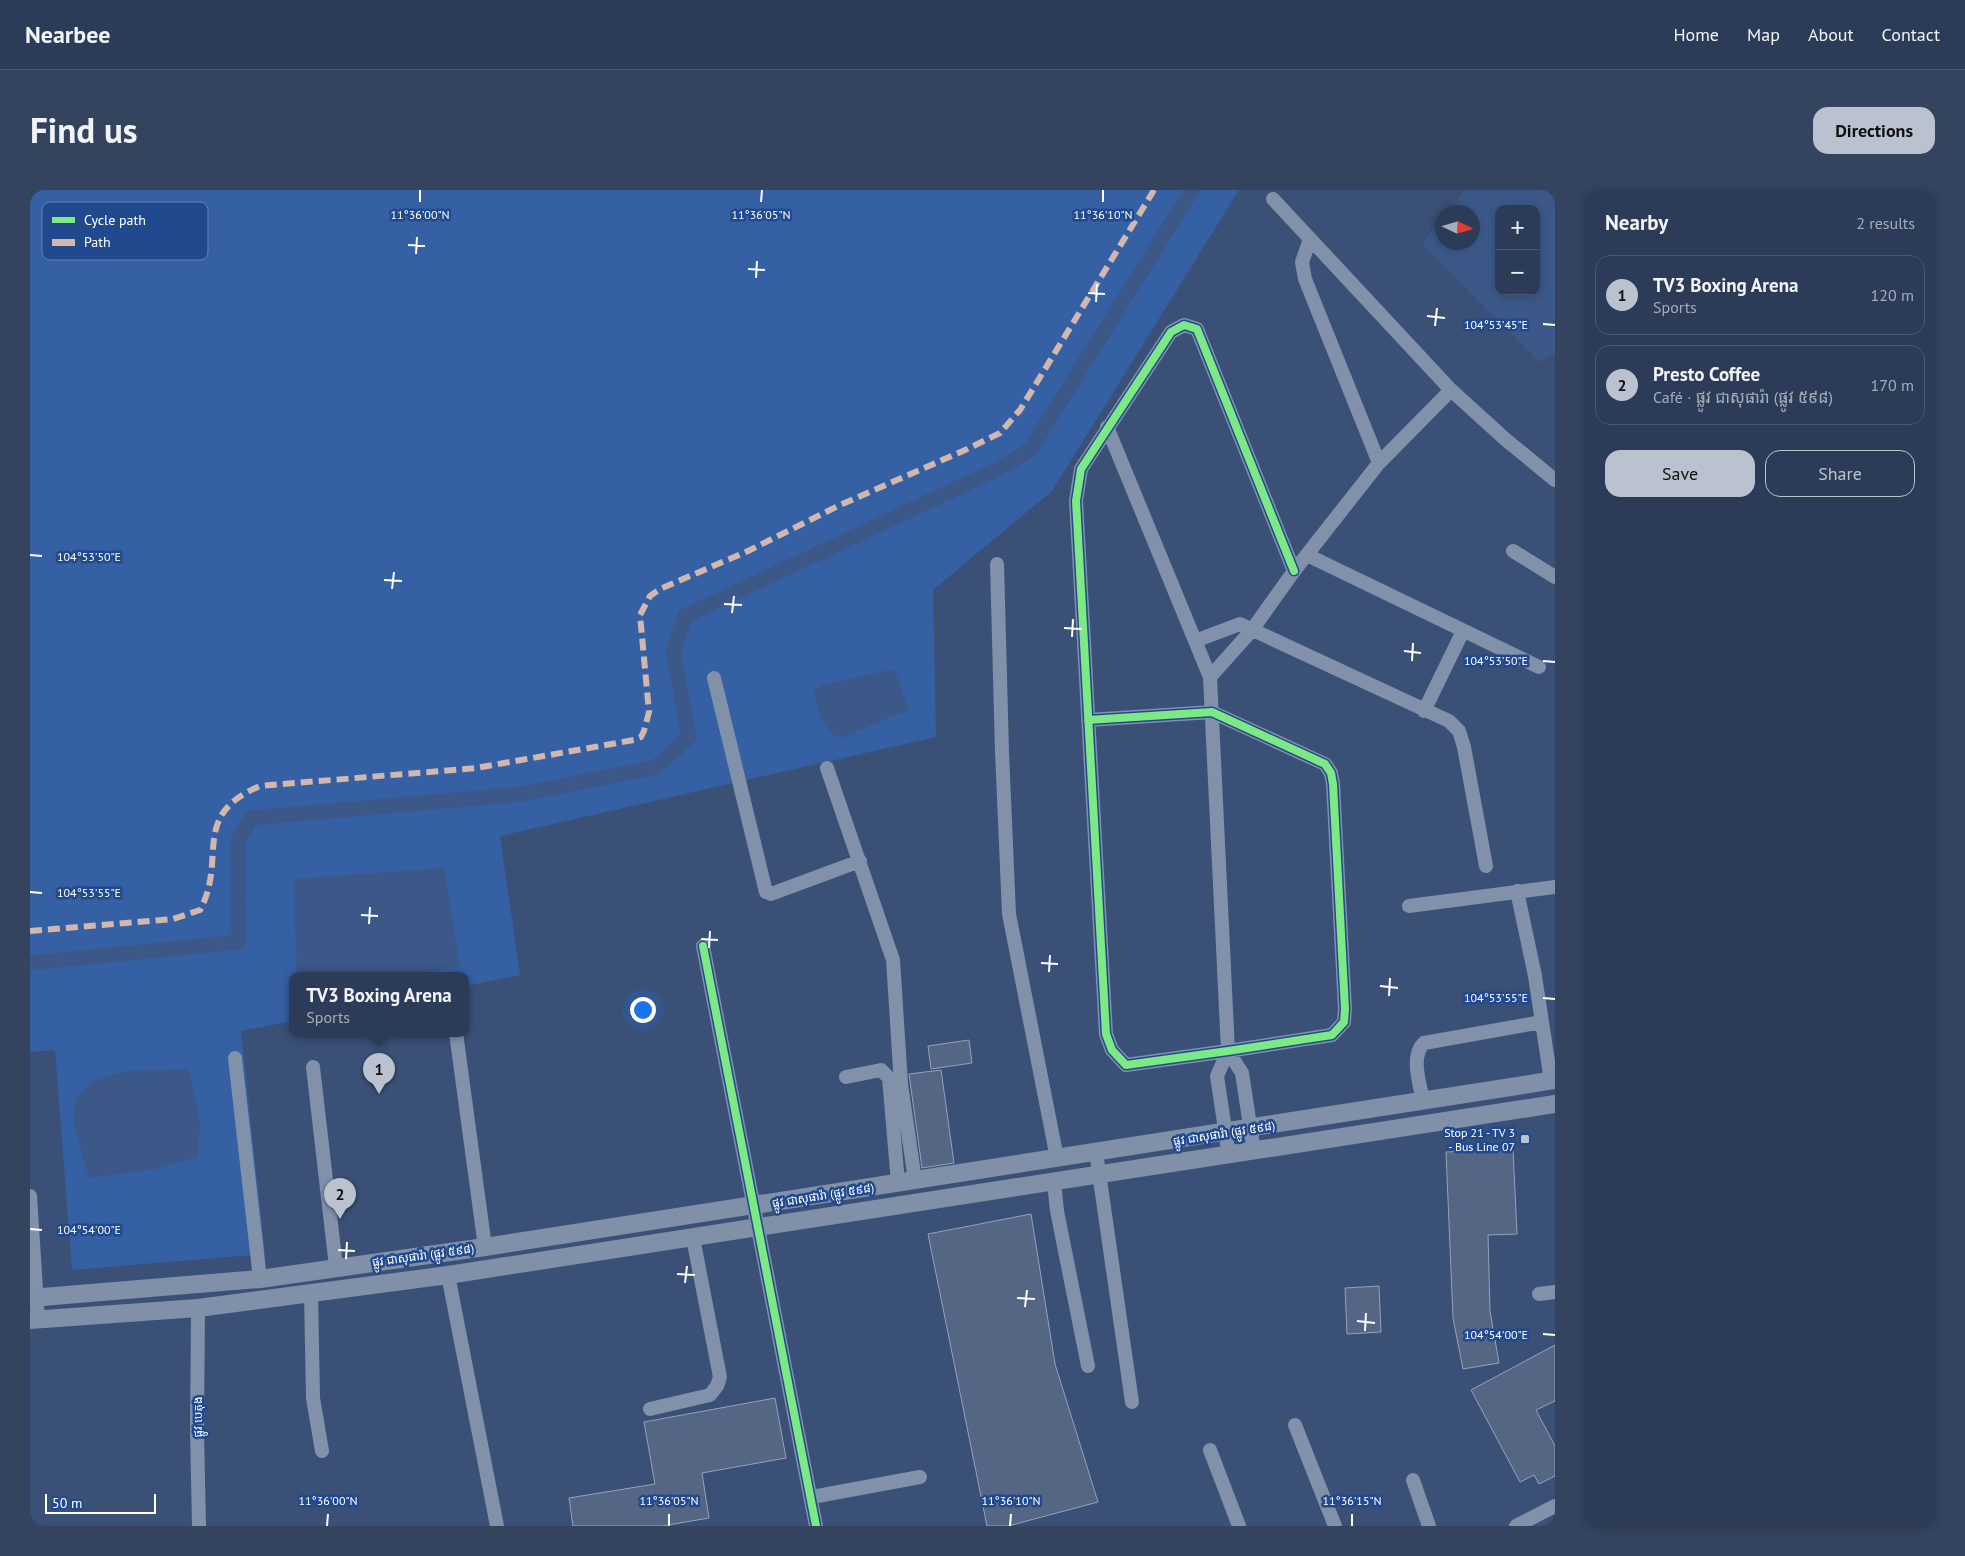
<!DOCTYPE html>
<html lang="en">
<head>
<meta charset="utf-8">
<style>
	body { margin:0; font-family:"PT Sans","Noto Sans Khmer",sans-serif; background:#34435e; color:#f1f3f6 }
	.controls { position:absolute; right:15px; top:15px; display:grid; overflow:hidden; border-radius:10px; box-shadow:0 2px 8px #0003 }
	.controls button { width:45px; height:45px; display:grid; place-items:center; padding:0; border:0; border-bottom:1px solid #48566e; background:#2c3c58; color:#f1f3f6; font:25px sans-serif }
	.compass { position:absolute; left:1405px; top:15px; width:45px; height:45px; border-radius:50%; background:#2c3c58; box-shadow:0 2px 8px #0003; rotate:94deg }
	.scale { position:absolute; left:15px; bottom:12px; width:111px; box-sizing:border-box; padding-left:5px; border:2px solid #fff; border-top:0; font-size:14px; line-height:18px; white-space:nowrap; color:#fff; -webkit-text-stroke:4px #214a8e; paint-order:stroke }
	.you { position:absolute; left:612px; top:819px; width:18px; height:18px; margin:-12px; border:4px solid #fff; border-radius:50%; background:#1a73e8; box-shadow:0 0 0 8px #1a73e833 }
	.badge { display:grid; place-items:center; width:32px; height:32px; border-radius:50%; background:#bac2cf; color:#111; font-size:16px; font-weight:700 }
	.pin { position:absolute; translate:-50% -41px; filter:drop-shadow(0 1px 2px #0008) }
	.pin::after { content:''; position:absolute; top:26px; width:18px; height:15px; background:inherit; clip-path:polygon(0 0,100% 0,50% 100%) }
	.popup { position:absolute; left:259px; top:782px; width:180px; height:65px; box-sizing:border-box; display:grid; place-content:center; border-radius:10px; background:#2c3c58; filter:drop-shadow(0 1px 4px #0005); font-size:16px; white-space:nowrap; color:#a6adba }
	.popup b { font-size:19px; color:#f1f3f6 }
	.popup::after { content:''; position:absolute; left:50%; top:100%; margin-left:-10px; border:10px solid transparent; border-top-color:#2c3c58 }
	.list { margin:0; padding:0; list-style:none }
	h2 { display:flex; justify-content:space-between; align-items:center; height:65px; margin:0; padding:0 20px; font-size:21px }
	h2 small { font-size:16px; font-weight:400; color:#a6adba }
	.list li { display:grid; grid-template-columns:32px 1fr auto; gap:15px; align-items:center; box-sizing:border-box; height:80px; margin:0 10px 10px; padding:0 10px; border:1px solid #48566e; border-radius:15px }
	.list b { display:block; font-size:19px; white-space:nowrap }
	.list p { margin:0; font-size:16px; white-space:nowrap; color:#a6adba }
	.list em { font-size:16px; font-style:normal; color:#a6adba }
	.actions { display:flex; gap:10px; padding:15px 20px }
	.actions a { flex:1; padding:11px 0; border:1px solid #bac2cf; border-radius:15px; text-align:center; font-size:18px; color:#bac2cf }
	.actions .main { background:#bac2cf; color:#111 }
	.map { position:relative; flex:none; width:1525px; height:1336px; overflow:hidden; border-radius:15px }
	header { display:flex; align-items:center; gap:30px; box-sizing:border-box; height:70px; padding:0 25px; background:#2c3c58; border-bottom:1px solid #48566e }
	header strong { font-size:24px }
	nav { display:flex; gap:28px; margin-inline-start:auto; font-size:18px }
	.intro { display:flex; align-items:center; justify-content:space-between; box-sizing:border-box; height:120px; padding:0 30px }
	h1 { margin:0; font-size:35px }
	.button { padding:12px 22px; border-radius:15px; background:#bac2cf; color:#111; font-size:18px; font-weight:700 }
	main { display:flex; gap:30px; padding:0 30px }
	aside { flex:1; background:#2c3c58; border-radius:15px; box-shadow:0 2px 8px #0003 }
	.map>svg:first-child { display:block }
	.green { fill:#3560a4 }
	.water { fill:#3b5888; fill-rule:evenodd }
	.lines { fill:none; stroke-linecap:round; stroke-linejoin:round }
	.canal { stroke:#3b5888; stroke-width:15 }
	.building { fill:#546684; stroke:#96a2b7 }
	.minor { stroke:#8191a9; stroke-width:14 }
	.major { stroke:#8190a9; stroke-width:18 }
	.quiet { stroke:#d1b7ad; stroke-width:6; stroke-dasharray:12 6; stroke-linecap:butt }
	.cycleway-casing { stroke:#214a8e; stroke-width:11 }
	.cycleway { stroke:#7ce984; stroke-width:8 }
	.ticks { fill:none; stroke:#fff; stroke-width:2 }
	.poi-dot { fill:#bac2cf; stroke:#214a8e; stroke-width:2 }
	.labels { text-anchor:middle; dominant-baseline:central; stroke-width:5; stroke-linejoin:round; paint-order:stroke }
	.poi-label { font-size:12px; fill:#fff; stroke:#214a8e; text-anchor:end }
	.street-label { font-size:12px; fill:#fff; stroke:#214a8e }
	.key { fill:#214a8e; stroke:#6480b0; stroke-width:1 }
	.key-label { font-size:14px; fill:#fff }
	.ticks-label { font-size:12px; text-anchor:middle; fill:#fff; stroke:#214a8e; stroke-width:5; stroke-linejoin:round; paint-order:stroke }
</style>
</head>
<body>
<header>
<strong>Nearbee</strong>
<nav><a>Home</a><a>Map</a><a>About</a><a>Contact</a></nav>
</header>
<div class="intro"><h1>Find us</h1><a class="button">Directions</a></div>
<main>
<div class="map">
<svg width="1525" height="1336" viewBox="0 0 1525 1336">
	<rect width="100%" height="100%" fill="#3a5076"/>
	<!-- green -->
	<path class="green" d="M0,0H1209L1022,301L903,400L906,547L470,646L490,785L435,796V785H263V831L211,841L235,1064L42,1080L25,860L0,862Z"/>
	<!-- water -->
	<path class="water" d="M1435,0H1525V164L1509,172L1392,54L1412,28V52H1442V22H1417ZM1469,19H1506V101H1469Z
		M864,479L879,520L810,548C793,541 787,519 784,502L789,496Z
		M414,678L430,776L386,785H267L264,689Z
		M159,879L170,932L168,967L131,978L59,988L44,935L45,909L62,892L96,881Z"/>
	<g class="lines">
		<!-- canal -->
		<path class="canal" d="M0,773L209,752L208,651L221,628L493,604L626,577L659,547L643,461L655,426L968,279L1000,260L1162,0"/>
	</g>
	<!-- building -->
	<path class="building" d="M939,850L942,873L901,879L898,856Z
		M911,880L924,973L892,978L879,884Z
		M1483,959L1487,1044L1458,1045L1460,1121L1469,1173L1433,1179L1423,1128L1416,962Z
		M1001,1024L1025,1174L1068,1312L978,1336H957L898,1044Z
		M1349,1096L1351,1142L1317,1144L1315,1098Z
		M1525,1155V1211L1506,1220L1525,1256V1286L1509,1294L1504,1285L1490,1292L1441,1200Z
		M745,1208L756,1268L672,1283L679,1328L632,1336H543L539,1308L625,1294L614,1232Z"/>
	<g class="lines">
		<!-- minor -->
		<path class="minor" d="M1243,9L1421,200L1475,249L1525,290
			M1280,49L1272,72L1275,89L1349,273
			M1077,237L1180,487L1198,861L1187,886L1199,966
			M1483,361L1525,387
			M1277,365L1509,477
			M967,374L972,562L979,724L1027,968
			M1165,451L1210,434L1419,531L1429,541L1434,557L1456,676
			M1180,487L1222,440L1264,381L1349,273L1421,200
			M684,488L736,702L741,704L830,671
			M1394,521L1433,441
			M1058,530L1182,522L1295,574L1301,583L1303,594L1315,819L1314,832L1302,845L1198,861L1096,875L1082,860L1076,844L1046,311L1051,279L1141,142L1154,135L1167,139L1264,381
			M797,578L863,770L871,894L885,990
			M1487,701L1505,786L1521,891
			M1379,716L1525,697
			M673,756L786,1336
			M426,843L455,1057
			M1198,861L1212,883L1224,962
			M205,868L230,1089
			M283,877L306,1077
			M816,887L851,880L859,888L868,993
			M1393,911C1390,894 1380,866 1394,853L1512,832
			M1066,962L1102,1212
			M1024,992L1027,1021L1058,1176
			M0,1006L8,1130
			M418,1085L467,1336
			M281,1103L283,1208L292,1261
			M1509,1104L1525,1102
			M168,1118L167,1242L169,1336
			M620,1219L680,1205L687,1196L690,1187L663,1048
			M1265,1235L1305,1336
			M1180,1260L1209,1336
			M1383,1290L1399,1336
			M782,1307L890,1287
			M1486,1336L1525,1316"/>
		<!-- major -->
		<path class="major" d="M0,1108L230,1089L455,1057L1525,890
			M0,1130L168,1118L418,1085L1525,914"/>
		<!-- quiet -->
		<path class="quiet" d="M0,741L143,729L170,720C198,668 159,626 230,596L446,578L604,550L611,547L614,541L619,522L610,425L620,406L630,399L718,361L808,316L933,261L970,243L990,220L1124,0"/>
		<defs>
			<path id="cycleway" d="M1058,530L1182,522L1295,574L1301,583L1303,594L1315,819L1314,832L1302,845L1198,861L1096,875L1082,860L1076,844L1046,311L1051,279L1141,142L1154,135L1167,139L1264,381
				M673,756L786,1336"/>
		</defs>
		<!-- cycleway casing -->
		<use href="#cycleway" class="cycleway-casing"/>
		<!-- cycleway -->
		<use href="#cycleway" class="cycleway"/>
	</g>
	<!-- ticks -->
	<path class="ticks" d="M390,12V0M731,12L732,0M1073,12V0M378,55L395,56M386,64L387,47M718,79L735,80M726,88L727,71M1058,103L1075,104M1066,112L1067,94M1397,126L1415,128M1513,134L1525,135M1405,136L1407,118M0,365L12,366M354,390L372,391M362,399L364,382M694,414L712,415M702,423L704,406M1034,438L1052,439M1042,447L1043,429M1374,461L1391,463M1382,471L1383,453M1513,471L1525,472M0,702L12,703M331,725L348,726M339,734L340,717M671,749L688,750M679,758L680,741M1011,773L1028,774M1019,782L1020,765M1350,796L1368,798M1359,806L1360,788M1513,808L1525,809M0,1039L12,1040M308,1060L325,1061M316,1069L317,1052M647,1084L665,1085M655,1093L657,1076M987,1108L1005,1109M995,1117L997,1100M1327,1131L1345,1133M1335,1141L1336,1123M1513,1144L1525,1145M297,1336L298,1324M639,1336V1324M980,1336L981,1324M1322,1336V1324"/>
	<!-- markers -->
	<rect class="poi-dot" x="1490" y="944" width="10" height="10" rx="2.5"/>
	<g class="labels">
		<!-- poi labels -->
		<g class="poi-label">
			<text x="1485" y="942">Stop 21 - TV 3<tspan x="1485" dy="14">- Bus Line 07</tspan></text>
		</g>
		<!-- street labels -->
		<g class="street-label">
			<text transform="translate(1194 943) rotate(-9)">ផ្លូវ ជាសុផារ៉ា (ផ្លូវ ៥៩៨)</text>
			<text transform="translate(793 1005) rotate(-9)">ផ្លូវ ជាសុផារ៉ា (ផ្លូវ ៥៩៨)</text>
			<text transform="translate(393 1065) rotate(-8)">ផ្លូវ ជាសុផារ៉ា (ផ្លូវ ៥៩៨)</text>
			<text transform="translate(167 1227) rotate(-90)">ផ្លូវ បេតុង</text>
		</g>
	</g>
	<!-- legend -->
	<rect x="12" y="12" width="166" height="58" rx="8" class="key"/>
	<rect x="22" y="27" width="23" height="6" fill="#7ce984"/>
	<rect x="22" y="49" width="23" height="7" fill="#d1b7ad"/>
	<g class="key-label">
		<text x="54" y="35">Cycle path</text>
		<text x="54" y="57">Path</text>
	</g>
	<g class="ticks-label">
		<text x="390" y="29">11°36'00"N</text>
		<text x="731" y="29">11°36'05"N</text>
		<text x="1073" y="29">11°36'10"N</text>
		<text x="1466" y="139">104°53'45"E</text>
		<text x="59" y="371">104°53'50"E</text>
		<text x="1466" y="475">104°53'50"E</text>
		<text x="59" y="707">104°53'55"E</text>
		<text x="1466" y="812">104°53'55"E</text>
		<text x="59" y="1044">104°54'00"E</text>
		<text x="1466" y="1149">104°54'00"E</text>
		<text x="298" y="1315">11°36'00"N</text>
		<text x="639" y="1315">11°36'05"N</text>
		<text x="981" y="1315">11°36'10"N</text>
		<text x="1322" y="1315">11°36'15"N</text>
	</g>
</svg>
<div class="controls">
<button>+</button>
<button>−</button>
</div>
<svg class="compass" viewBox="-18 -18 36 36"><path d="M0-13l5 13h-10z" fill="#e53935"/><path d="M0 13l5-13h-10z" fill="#a6adba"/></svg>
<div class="scale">50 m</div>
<div class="you"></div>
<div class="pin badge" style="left:349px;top:904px">1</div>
<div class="popup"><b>TV3 Boxing Arena</b>Sports</div>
<div class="pin badge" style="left:310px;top:1029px">2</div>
</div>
<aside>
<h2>Nearby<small>2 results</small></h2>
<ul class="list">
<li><span class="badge">1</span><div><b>TV3 Boxing Arena</b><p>Sports</p></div><em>120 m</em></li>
<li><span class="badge">2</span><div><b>Presto Coffee</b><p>Café · ផ្លូវ ជាសុផារ៉ា (ផ្លូវ ៥៩៨)</p></div><em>170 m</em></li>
</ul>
<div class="actions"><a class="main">Save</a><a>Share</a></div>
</aside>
</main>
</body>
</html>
